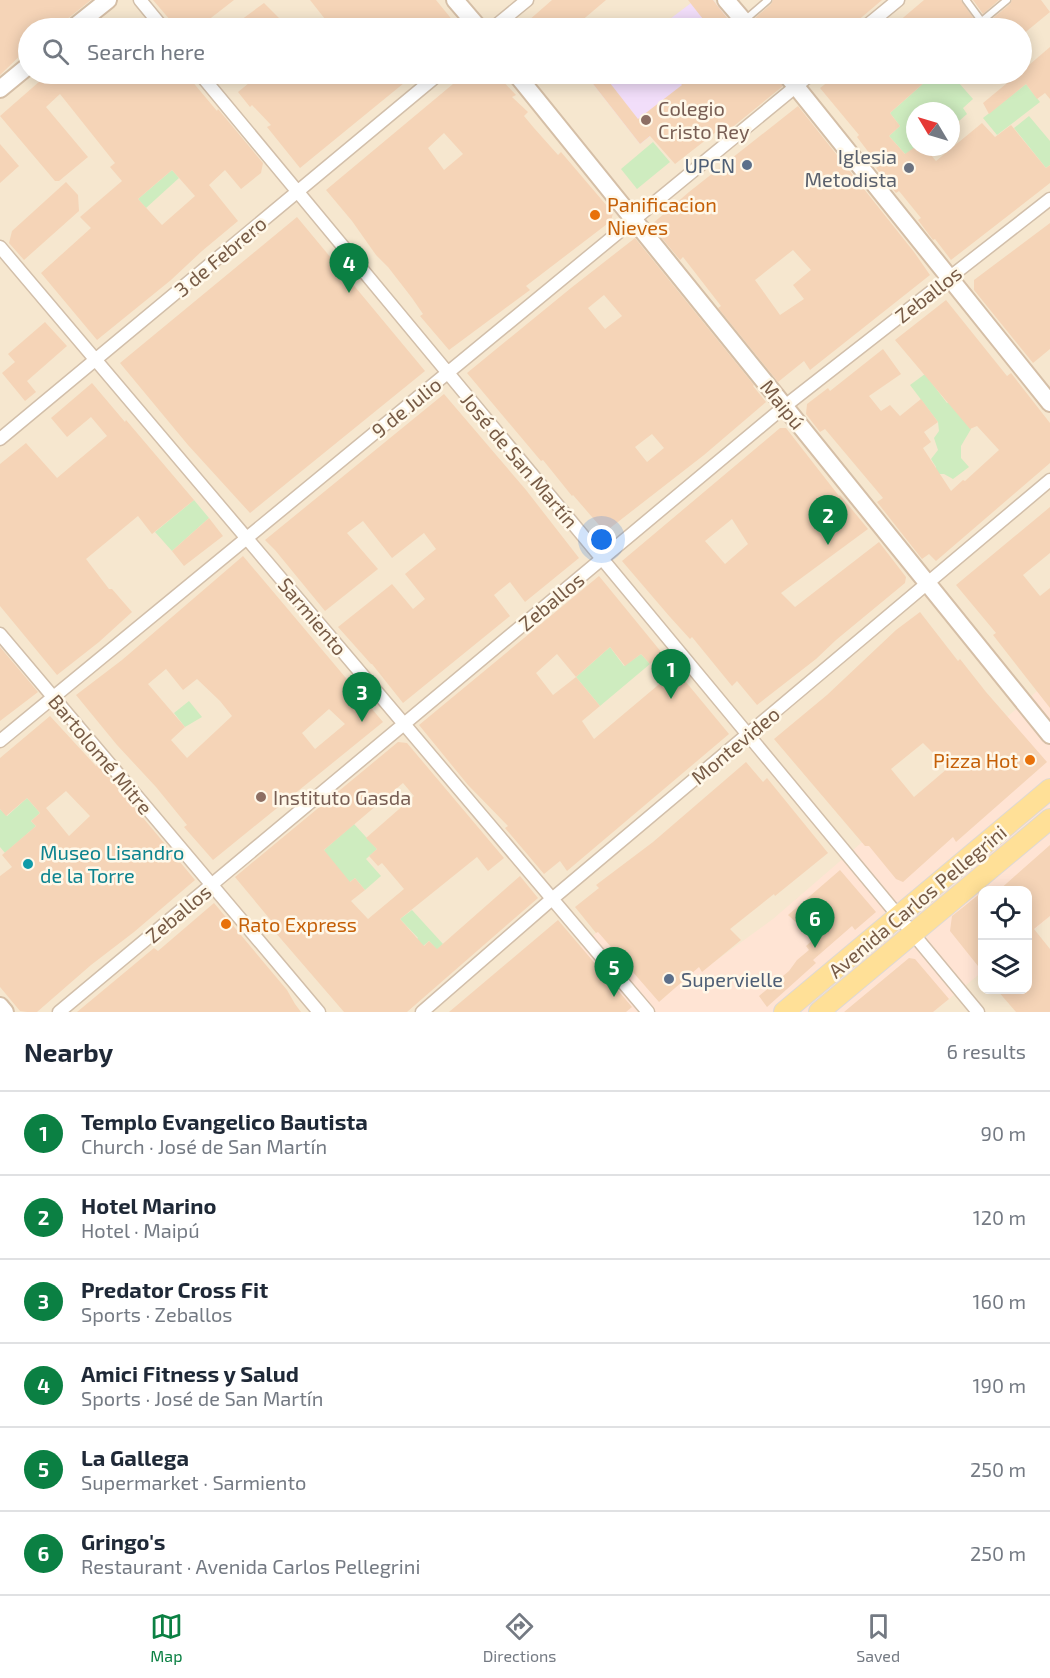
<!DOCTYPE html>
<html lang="en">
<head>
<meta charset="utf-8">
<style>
	body { margin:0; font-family:"Exo 2",sans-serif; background:#f6f6f7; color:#1f2937 }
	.controls { position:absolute; right:18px; bottom:18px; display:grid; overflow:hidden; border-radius:12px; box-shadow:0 3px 15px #0003 }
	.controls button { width:54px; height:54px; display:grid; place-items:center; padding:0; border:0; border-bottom:2px solid #e0e1e3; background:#fff; color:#1f2937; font:30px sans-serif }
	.compass { position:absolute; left:906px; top:102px; width:54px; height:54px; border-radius:50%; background:#fff; box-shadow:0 3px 15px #0003; rotate:308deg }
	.you { position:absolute; left:602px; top:540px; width:21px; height:21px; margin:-15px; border:4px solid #fff; border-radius:50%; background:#1a73e8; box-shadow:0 0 0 9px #1a73e833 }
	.badge { display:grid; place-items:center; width:39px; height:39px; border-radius:50%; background:#0b8043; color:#fff; font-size:20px; font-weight:700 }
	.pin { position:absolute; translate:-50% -50px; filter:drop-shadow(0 2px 3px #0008) }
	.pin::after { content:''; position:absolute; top:32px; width:21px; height:18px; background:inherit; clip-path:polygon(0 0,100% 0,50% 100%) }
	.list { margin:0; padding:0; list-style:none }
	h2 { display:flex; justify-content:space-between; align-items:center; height:78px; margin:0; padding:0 24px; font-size:26px }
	h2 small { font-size:20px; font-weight:400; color:#747a83 }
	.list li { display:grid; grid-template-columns:39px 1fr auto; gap:18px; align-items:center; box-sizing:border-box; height:84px; padding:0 24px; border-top:2px solid #e0e1e3 }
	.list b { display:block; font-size:22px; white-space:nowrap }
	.list p { margin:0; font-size:20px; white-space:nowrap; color:#747a83 }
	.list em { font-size:20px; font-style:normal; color:#747a83 }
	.icon { flex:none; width:33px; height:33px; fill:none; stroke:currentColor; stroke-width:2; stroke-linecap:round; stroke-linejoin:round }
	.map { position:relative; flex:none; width:1050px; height:1012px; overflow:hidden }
	.search { position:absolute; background:#fff; box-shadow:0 3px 15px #0003; left:18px; right:18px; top:18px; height:66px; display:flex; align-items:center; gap:15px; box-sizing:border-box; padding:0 21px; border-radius:33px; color:#747a83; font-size:22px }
	.sheet { height:582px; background:#fff }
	nav { display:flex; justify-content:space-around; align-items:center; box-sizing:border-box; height:84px; border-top:2px solid #e0e1e3; background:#fff; font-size:16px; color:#747a83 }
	nav a { display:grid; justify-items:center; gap:3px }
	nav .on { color:#0b8043 }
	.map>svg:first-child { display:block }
	.residential { fill:#f6e7cf; fill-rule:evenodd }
	.commercial { fill:#ffe4d4 }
	.education { fill:#f2defa }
	.green { fill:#ceecbf }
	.building { fill:#f5d4b7; fill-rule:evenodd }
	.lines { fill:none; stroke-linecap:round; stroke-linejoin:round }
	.service-casing { stroke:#d2bfaa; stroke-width:9 }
	.minor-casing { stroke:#d2bfaa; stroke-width:15 }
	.secondary-casing { stroke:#d5bfa7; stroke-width:20 }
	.primary-casing { stroke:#ded8d3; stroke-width:22 }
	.service { stroke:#fff; stroke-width:6 }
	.minor { stroke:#fff; stroke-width:12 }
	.secondary { stroke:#fff; stroke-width:16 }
	.primary { stroke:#ffe097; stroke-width:20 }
	.education-dot { fill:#8d6e63; stroke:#fff8e9; stroke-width:2 }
	.service-dot { fill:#5c6f8a; stroke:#fff8e9; stroke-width:2 }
	.worship-dot { fill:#6b7280; stroke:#fff8e9; stroke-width:2 }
	.food-dot { fill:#e8710a; stroke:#fff8e9; stroke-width:2 }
	.culture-dot { fill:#0f9aa8; stroke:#fff8e9; stroke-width:2 }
	.labels { text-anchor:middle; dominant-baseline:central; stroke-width:5; stroke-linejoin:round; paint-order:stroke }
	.education-label { font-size:20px; fill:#785e54; stroke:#fff8e9; text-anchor:start }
	.worship-label { font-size:20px; fill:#5b616d; stroke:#fff8e9; text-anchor:end }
	.service-label { font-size:20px; fill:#4e5e75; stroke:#fff8e9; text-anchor:end }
	.food-label { font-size:20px; fill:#c56008; stroke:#fff8e9; text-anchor:start }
	.street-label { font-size:20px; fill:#775b46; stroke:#fff8e9 }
	.culture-label { font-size:20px; fill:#0d838f; stroke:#fff8e9; text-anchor:start }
</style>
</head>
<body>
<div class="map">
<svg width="1050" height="1012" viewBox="0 0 1050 1012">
	<rect width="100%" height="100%" fill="#fef5e1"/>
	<!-- residential -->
	<path class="residential" d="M0,0H1050V1012H0ZM28,28H1022V74H28ZM915,111H951V147H915ZM982,891H1028V990H982Z"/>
	<!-- commercial -->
	<path class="commercial" d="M1050,680V916L1028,935V891H982V972L933,1012H503L643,893L706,968L773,919Z"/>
	<!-- education -->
	<path class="education" d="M695,0H713L735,28H658Z
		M599,74H731L640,144L590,80Z"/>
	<!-- green -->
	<path class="green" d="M934,74H951L973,99L963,108L967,114L959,121L954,116L951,118V111H915V147L906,155L889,136L900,126L890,113Z
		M1026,84L1040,102L997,135L983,118Z
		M1029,116L1050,141V165L1046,168L1014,128Z
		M653,142L670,162L637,189L621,169Z
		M172,170L179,178L146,208L138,199Z
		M925,374L947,403L966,388L971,429L961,446V458L969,467L953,479L944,474H935L936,467L931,459L938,450L934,438L939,431L938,422L910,385Z
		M194,500L209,518L172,551L155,532Z
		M610,647L624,666L641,654L650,664L600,706L576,677Z
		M189,701L202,717L185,727L174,713Z
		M27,798L40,813L31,821L36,826L5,853L0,847V809L7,816Z
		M354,824L377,849L366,859L381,876L365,890L355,878L342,888L324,850Z
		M412,910L443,944L437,950L429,941L407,960L401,953L418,938L400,919Z"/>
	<!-- building -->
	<path class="building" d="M0,0H91L66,20L59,28H28V48L0,75Z
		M153,0H234L198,28H177Z
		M310,0H436L454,22L445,28H314L325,19Z
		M552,0H606L573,28H520Z
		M688,0H713L735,28H710Z
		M773,0H882L849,28H763L755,18L771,4Z
		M924,0H961L976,22L982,25L986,24L1010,4L1012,0H1041L1050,12L1022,35V28H891Z
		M973,0H999L983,14Z
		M264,3L279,18L267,28H230Z
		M1050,47V99L1045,93L1037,99L1026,84L989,114L983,103L1018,74H1022V71Z
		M48,74H186L217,111L218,109L263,163L261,173L241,189L225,170L209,185L238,221L202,251L171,280L97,340L41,273L91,228L80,217L122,181L110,167L115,163L60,94L46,107L88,157L59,181H55L0,116ZM172,170L195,196L162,225L138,199Z
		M260,74H415L300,168L267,127L271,125L252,105L250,107L238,92Z
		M465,74H496L516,95L512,97L528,112L524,116L534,128L558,155L561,152L613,213L611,221L526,286L530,290L449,350L420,316L423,314L412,298L388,267L376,255L352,221L326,190ZM444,133L463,154L444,170L428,148Z
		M599,74H603L638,119L682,85L673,74H772L783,86L729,130L725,125L675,164L650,136L640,144L590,80Z
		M838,74H934L890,113L900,126L889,136L905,154L915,147H924L936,161L982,123L995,137L1011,125L1046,168L1050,165V183L951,260L935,239L933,240L918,220L921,218L899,191L896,193L876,168L879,166L857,137L859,135L820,88Z
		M798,106L914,252L930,275L810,370L804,361L778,382L718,308L721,306L683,257L680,260L651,225L689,192ZM793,250L811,270L793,285L804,299L780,315L755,280Z
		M0,144L19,166L0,183Z
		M66,182L78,195L79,211L24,260L9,243L12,231Z
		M297,217L425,371L250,513L188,445L120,363Z
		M1050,223V349L1033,363L974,290V280Z
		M635,238L754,385L753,386L766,402L704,455L605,532L573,495L572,496L543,460L541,461L467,373L571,288ZM604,295L622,316L605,329L588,308ZM652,434L664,448L647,462L635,447Z
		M946,300L1007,376L1011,373L1050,423V463L936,561L929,554L922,559L877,502L883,498L825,429L820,432L806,414L807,404L828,388L830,391L883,349L901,374L869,396L881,411L890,405L900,416L921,399L938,422L924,432L931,442L923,448L951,491L963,480L965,481L999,450L977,426L970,429L895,340Z
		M45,322L67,346L27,381L36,392L25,401L2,373L15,362L8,354Z
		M92,383L125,422L126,420L194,500L152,534L138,516L86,559L109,589H112L132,612L99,642L57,675L0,606V464L26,443L57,478L107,436L91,417L67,437L51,418Z
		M444,394L526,490L579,558L525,602L510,582L494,595L510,616L403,703L372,664H371L338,627L392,584L413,609L425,599L405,574L436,549L424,533L392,558L363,521L347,533L378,569L325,611L275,550L265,540Z
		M780,428H786L839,496L840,495L868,529L781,593L795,607L879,542L906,577L905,583L836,640L816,659L757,705L737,681L732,686L692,637L690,639L670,617L622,561ZM732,519L748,544L725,564L705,541Z
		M1050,507V553L1023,575L1040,596L1050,588V708L993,635L996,633L956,585Z
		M209,518L223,536L184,566L172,551Z
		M243,556L383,722L213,860L184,827L187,825L156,787L117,745L76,695L122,660ZM166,669L183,690L197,679L220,701L232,716L187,758L171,740L185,727L148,684ZM329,709L345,724L315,749L302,733Z
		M599,576L662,653L650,664L641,654L625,666L610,647L576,677L600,706L582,721L594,739L676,670L729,734L567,871L560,861L544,874L505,828L508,826L468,785L419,725ZM557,654L576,677L553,695L536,673Z
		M920,612L958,661L960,659L986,692L1047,762L956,842L953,837L903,882L896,879L869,846H865L774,739L827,695L896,630ZM923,743L948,768L914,797L891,769Z
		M0,647L38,692L0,721Z
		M50,716L96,766L98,764L195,880L134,932L91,965L37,1012H27L20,1011L0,987V876L12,867L2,855L36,826L31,821L40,813L27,798L6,816L0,809V758ZM66,791L90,816L69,836L46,808Z
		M398,742L407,743L504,858L488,871L477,857L400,919L424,946L429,941L437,949L520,876L538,898L407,1012H344L275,932L279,930L235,877ZM403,783L414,796L366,838L377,849L369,856L378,866L382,863L404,889L368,919L351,901L365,890L355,878L350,882L324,850Z
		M746,762L763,782L767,778L828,853L775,896L774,894L730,929L741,940L702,972L699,967L659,1002L598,932L596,933L575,907L599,888L596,885L653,842Z
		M1050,845V916L1034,929L1050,949V1012H1016L997,990H1028V891H998Z
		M840,870L876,912L855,930L852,926L813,960L816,963L767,1007L759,996L789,971L797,960L809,950L806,946L814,939L788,915Z
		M982,892V971L950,931L952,916Z
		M214,903L287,990L295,1004L301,1012H77L154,948L158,951Z
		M558,920L632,1007L626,1012H449Z
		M909,958L915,959L949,999L933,1012H844Z"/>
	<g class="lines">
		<defs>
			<path id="service" d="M966,0L980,19L983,20L1007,0
				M746,19L768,0"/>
			<path id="minor" d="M140,0L163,28
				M493,28L527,0
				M864,28L898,0
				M200,74L978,1012
				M0,247L648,1012
				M0,439L439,74
				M0,634L319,1012
				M0,741L811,74
				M59,1012L785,406L1050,199
				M422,1012L552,899L1050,480"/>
			<path id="secondary" d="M455,0L479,28
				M726,0L750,28
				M73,28L108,0
				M516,74L1050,735
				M786,74L1050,403
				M0,89L28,66
				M0,1006L5,1012"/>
			<path id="primary" d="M784,1012L1050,789
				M819,1012L1050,819"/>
		</defs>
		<!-- service casing -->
		<use href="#service" class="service-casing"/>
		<!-- minor casing -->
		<use href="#minor" class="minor-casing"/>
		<!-- secondary casing -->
		<use href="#secondary" class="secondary-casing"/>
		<!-- primary casing -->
		<use href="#primary" class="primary-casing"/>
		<!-- service -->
		<use href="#service" class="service"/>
		<!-- minor -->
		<use href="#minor" class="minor"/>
		<!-- secondary -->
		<use href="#secondary" class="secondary"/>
		<!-- primary -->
		<use href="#primary" class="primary"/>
	</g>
	<!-- markers -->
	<g class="education-dot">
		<circle cx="646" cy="120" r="6"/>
		<circle cx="261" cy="797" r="6"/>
	</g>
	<g class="service-dot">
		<circle cx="747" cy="165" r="6"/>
		<circle cx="669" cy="979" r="6"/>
	</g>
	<circle class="worship-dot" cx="909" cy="168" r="6"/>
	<g class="food-dot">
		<circle cx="595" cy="215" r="6"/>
		<circle cx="1030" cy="760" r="6"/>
		<circle cx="226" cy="924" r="6"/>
	</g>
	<circle class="culture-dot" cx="28" cy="864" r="6"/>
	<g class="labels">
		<!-- education labels -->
		<g class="education-label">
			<text x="658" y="108">Colegio<tspan x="658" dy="23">Cristo Rey</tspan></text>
			<text x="273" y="797">Instituto Gasda</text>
		</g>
		<!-- worship labels -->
		<g class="worship-label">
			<text x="897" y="156">Iglesia<tspan x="897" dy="23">Metodista</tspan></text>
		</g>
		<!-- service labels -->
		<g class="service-label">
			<text x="735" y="165">UPCN</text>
			<text x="681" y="979" text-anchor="start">Supervielle</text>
		</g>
		<!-- food labels -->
		<g class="food-label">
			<text x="607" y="204">Panificacion<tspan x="607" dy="23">Nieves</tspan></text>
			<text x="1018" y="760" text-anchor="end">Pizza Hot</text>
			<text x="238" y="924">Rato Express</text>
		</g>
		<!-- street labels -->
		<g class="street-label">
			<text transform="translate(220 256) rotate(-40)">3 de Febrero</text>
			<text transform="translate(928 294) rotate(-38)">Zeballos</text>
			<text transform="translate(783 404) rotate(51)">Maipú</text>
			<text transform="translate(406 407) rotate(-39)">9 de Julio</text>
			<text transform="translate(520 460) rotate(50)">José de San Martín</text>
			<text transform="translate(551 601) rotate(-40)">Zeballos</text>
			<text transform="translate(313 616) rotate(50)">Sarmiento</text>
			<text transform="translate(735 745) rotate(-40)">Montevideo</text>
			<text transform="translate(101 754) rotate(50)">Bartolomé Mitre</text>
			<text transform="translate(917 901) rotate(-40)">Avenida Carlos Pellegrini</text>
			<text transform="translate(178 913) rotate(-40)">Zeballos</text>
		</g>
		<!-- culture labels -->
		<g class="culture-label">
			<text x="40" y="852">Museo Lisandro<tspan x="40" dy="23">de la Torre</tspan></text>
		</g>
	</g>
</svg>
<div class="controls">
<button><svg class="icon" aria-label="locate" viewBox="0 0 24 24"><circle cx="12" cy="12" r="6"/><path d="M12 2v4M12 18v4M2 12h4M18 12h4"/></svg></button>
<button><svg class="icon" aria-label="layers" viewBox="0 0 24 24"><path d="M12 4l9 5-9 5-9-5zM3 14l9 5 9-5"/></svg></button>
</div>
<svg class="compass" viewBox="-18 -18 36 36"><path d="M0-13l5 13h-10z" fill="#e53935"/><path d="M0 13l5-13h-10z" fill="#747a83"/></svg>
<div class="you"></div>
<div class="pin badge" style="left:671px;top:699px">1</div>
<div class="pin badge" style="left:828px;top:545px">2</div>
<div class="pin badge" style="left:362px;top:722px">3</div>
<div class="pin badge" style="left:349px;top:293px">4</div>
<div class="pin badge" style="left:614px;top:997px">5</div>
<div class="pin badge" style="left:815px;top:948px">6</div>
<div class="search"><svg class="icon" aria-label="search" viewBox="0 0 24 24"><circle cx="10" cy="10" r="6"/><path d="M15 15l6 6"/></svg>Search here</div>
</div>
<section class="sheet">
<h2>Nearby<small>6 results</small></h2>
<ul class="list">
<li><span class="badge">1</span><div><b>Templo Evangelico Bautista</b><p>Church · José de San Martín</p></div><em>90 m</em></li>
<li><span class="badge">2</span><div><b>Hotel Marino</b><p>Hotel · Maipú</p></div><em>120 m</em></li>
<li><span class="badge">3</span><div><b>Predator Cross Fit</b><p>Sports · Zeballos</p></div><em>160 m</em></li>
<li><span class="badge">4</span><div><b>Amici Fitness y Salud</b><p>Sports · José de San Martín</p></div><em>190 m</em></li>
<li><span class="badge">5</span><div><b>La Gallega</b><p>Supermarket · Sarmiento</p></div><em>250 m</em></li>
<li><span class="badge">6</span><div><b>Gringo's</b><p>Restaurant · Avenida Carlos Pellegrini</p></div><em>250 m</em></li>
</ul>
</section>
<nav>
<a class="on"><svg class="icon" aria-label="map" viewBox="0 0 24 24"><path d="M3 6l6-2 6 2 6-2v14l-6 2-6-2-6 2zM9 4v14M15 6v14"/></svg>Map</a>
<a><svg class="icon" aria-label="directions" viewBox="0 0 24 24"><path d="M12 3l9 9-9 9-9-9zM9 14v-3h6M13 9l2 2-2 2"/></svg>Directions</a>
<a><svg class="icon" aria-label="saved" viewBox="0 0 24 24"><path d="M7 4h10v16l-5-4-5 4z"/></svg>Saved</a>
</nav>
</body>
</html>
